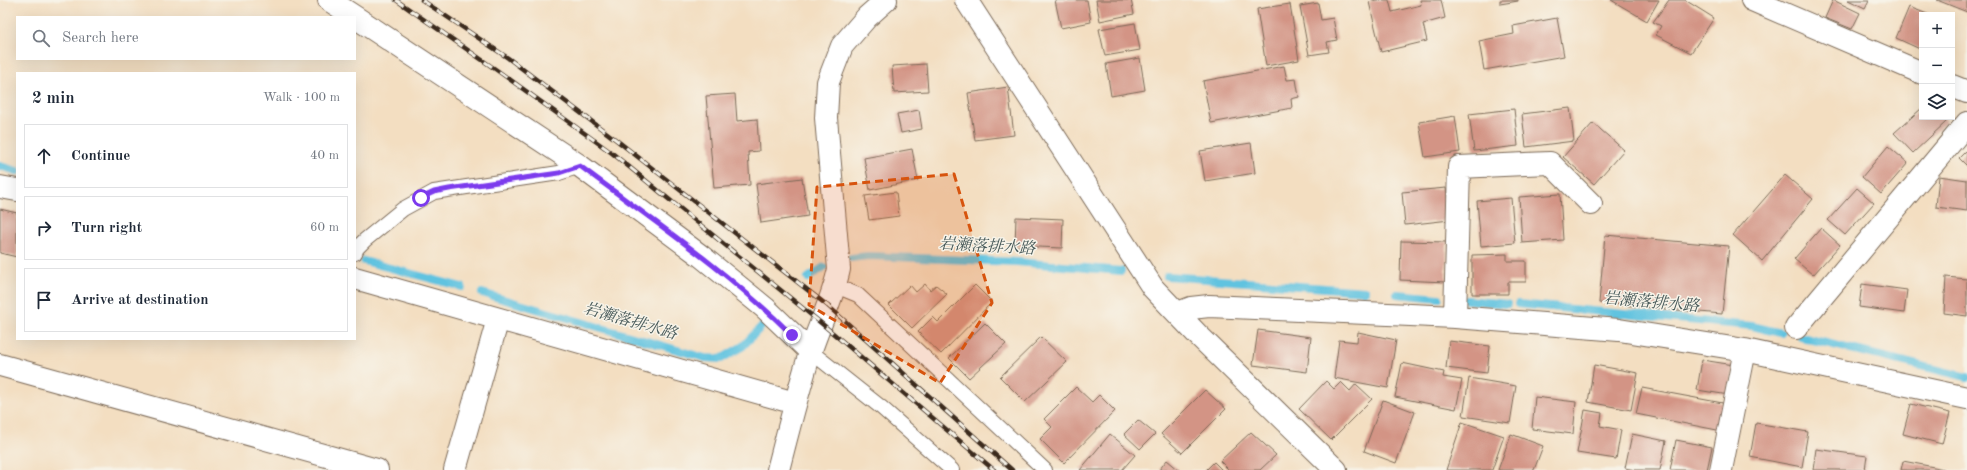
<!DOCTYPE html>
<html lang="en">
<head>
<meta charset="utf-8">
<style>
	body { margin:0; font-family:"Old Standard TT","Noto Serif JP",serif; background:#f6f6f7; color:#1f2937 }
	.controls { position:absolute; right:12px; top:12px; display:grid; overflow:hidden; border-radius:0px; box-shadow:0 4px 16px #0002 }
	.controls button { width:36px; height:36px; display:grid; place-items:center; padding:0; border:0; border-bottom:1px solid #e0e1e3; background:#fff; color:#1f2937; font:20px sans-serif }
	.stop { position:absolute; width:12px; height:12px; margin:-9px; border:3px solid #7c3aed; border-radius:50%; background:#fff }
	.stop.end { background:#7c3aed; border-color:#fff; box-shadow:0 1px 4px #0008 }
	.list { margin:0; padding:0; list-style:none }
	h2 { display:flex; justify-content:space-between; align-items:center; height:52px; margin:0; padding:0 16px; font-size:17px }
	h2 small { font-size:13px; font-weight:400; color:#747a83 }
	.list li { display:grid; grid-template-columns:26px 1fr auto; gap:12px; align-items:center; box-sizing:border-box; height:64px; margin:0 8px 8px; padding:0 8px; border:1px solid #e0e1e3; border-radius:0px }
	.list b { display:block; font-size:15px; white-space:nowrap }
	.list em { font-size:13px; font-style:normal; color:#747a83 }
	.icon { flex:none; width:22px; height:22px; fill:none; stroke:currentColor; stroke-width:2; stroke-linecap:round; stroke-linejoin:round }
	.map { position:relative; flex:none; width:1967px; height:470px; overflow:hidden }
	.search { position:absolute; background:#fff; box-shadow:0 4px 16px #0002; left:16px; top:16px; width:340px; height:44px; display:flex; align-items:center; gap:10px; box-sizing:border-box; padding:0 14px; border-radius:0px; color:#747a83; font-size:15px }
	.panel { position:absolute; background:#fff; box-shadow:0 4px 16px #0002; left:16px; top:72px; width:340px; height:268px; border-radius:0px }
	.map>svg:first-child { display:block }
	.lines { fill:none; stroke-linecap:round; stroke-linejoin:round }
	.stream { stroke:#61c3e0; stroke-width:8 }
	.building { fill:#d39485 }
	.service-casing { stroke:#7b6957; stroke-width:16 }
	.minor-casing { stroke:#7b6957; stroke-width:24 }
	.service { stroke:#fff; stroke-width:14 }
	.minor { stroke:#fff; stroke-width:22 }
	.rail-casing { stroke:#3b2a1e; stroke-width:4.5 }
	.rail { stroke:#f7f3e8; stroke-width:3; stroke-dasharray:9; stroke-linecap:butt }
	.route { stroke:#7c3aed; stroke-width:5 }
	.marked { fill:#d7540e; fill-opacity:0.2; stroke:#d7540e; stroke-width:3; stroke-dasharray:8 5; stroke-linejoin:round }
	.labels { text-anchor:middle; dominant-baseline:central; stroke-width:3; stroke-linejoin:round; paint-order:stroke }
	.water-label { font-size:16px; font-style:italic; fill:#465858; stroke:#f7f3e8 }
</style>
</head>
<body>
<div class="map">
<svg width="1967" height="470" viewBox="0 0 1967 470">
	<rect width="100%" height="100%" fill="#f7f3e8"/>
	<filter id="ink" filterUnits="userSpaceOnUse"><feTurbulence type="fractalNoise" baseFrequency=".025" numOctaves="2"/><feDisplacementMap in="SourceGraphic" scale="8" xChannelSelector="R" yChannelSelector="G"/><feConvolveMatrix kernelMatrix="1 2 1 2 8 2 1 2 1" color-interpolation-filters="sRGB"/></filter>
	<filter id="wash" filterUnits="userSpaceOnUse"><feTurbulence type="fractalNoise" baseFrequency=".012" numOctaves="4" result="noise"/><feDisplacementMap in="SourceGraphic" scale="16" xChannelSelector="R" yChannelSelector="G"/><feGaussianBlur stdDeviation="0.9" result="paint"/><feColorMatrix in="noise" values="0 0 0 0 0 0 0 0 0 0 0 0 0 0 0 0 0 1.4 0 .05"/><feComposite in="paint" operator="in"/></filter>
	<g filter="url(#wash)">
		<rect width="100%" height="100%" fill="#f3dec1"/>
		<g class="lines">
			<!-- stream -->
			<path class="stream" d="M0,166L17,171
				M851,258L868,256L1017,262L1121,271
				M364,261L462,287
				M1167,276L1365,291
				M808,278L824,267
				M482,293L705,358L721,359L743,346L761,327
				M1397,294L1439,298
				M1467,300L1507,304
				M1518,304L1752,326L1781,333
				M1801,337L1967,377"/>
		</g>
		<g id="blocks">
			<!-- building -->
			<path class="building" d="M1055,0H1087L1091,22L1061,28Z
				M1096,0H1131L1134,14L1100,21Z
				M1376,0H1389L1392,12L1421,5L1420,0H1441L1445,18L1423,24L1427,41L1381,52L1369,2Z
				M1500,0H1518V1L1500,4Z
				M1611,0H1659L1647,21Z
				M1669,0H1685L1714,18L1691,53L1656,35L1661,26L1653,22Z
				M1833,0L1860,13L1852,29L1825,18Z
				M1848,0H1869L1865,8Z
				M1937,0H1967V12Z
				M1318,3L1321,20L1333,18L1337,40L1327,42L1329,52L1309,55L1300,6Z
				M1290,4L1299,60L1266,66L1257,9Z
				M1909,7L1930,15H1922V50L1896,38Z
				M1557,18L1564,56L1484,70L1479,41L1514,34L1513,26Z
				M1135,23L1140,50L1105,56L1099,29Z
				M1140,58L1145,90L1111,96L1106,64Z
				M926,64L928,91L894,93L892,66Z
				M1284,66L1287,80L1296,79L1299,97L1291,99L1292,108L1211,123L1203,81Z
				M1008,87L1014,135L975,140L968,93Z
				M735,94L737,121L757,119L759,151L748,152L750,185L714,188L706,96Z
				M1570,108L1574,141L1526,147L1522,114Z
				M1922,108V117H1943L1947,121L1913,153L1894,133Z
				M1514,109L1518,146L1474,151L1469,114Z
				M919,110L922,129L901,133L897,114Z
				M1455,116L1460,152L1425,157L1419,122Z
				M1593,123L1624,150L1594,184L1563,157Z
				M1251,143L1255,173L1205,181L1200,151Z
				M1888,146L1908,163L1881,194L1862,177Z
				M912,149L918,180L870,190L864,158Z
				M1967,150V166L1959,158Z
				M1785,175L1813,199L1762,261L1733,235Z
				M1939,176L1967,180V211L1936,207Z
				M802,178L808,216L761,223L756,184Z
				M1446,188L1450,220L1405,225L1402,192Z
				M1857,188L1874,203L1845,235L1828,220Z
				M896,192L899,216L869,220L865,196Z
				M1560,194L1563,240L1522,243L1519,197Z
				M1511,198L1515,243L1481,246L1477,201Z
				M0,209L17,213V257L0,253Z
				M1016,217L1063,219L1062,248L1015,246Z
				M1821,228L1840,245L1813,275L1794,259Z
				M1605,235L1729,246L1722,314L1599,303Z
				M1401,241L1447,242L1446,282L1400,280Z
				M1507,254V261H1526V282H1508V294H1472V255Z
				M1946,277L1967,279V316L1944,313Z
				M925,284L930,290L936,285L947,294L912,328L889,305L910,285L916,292Z
				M1862,284L1907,290L1904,313L1859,307Z
				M975,285L992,302L941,354L918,332L933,317L938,322Z
				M985,323L1006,344L969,378L949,358Z
				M1258,330L1311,337L1307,372L1253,365Z
				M1358,332L1396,340L1388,388L1334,378L1339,340L1357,342Z
				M1041,337L1067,362L1025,402L1000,377Z
				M1449,341L1490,346L1487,373L1446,368Z
				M1702,360L1734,365L1729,395L1697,390Z
				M1402,363L1444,372L1443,377L1462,380L1456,409L1395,397Z
				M1594,365L1638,373L1631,410L1588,402Z
				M1469,378L1516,386L1510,423L1463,416Z
				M1326,381L1334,389L1341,382L1350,391L1356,384L1372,399L1331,440L1299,409Z
				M1076,387L1092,402L1099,395L1115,411L1064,463L1040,439L1052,427L1044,419Z
				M1642,388L1728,404L1722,431L1636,414Z
				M1205,390L1226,409L1182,453L1161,434Z
				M1535,397L1576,402L1573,434L1532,429Z
				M1383,400L1415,412L1396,463L1364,451Z
				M1911,404L1950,413L1942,444L1903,434Z
				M1585,410L1602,413L1600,426L1621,430L1616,459L1577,453Z
				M1138,420L1155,434L1140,449L1124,434Z
				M1462,422L1504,436L1492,470H1446Z
				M1756,423L1808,432L1802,467L1750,457Z
				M1251,432L1276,455L1260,470H1229L1220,461Z
				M1110,434L1135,455L1122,470H1080Z
				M1511,434L1543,446L1534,470H1498Z
				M1632,434L1666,441L1660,470H1635L1625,468Z
				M1676,440L1712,447L1707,470H1670Z
				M1816,449L1867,456L1865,470H1813Z
				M1167,460L1179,470H1159Z
				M1903,461L1944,469V470H1901Z
				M1214,462L1222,470H1206Z"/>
		</g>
	</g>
	<g filter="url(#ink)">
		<use href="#blocks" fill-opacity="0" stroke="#7b6957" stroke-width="1"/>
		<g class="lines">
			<defs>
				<path id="service" d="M355,253L357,248L365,240L403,209L434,192L559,173L580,166
					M836,286L858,295L1045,470
					M810,351L882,408L952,470"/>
				<path id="minor" d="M329,0L355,17
					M966,0L1153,288L1197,334L1336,470
					M1752,0L1922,73
					M355,17L580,166L701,256L765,308L810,351
					M1952,86L1967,92
					M0,187L17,190
					M355,278L795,403
					M1178,313L1191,308L1209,306L1455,317L1619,330L1745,350L1967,398
					M1455,317L1459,167L1550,163L1591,204
					M1796,328L1967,123
					M0,365L377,470
					M455,470L498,319
					M778,470C788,431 798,391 810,353C819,325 833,298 839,269L826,118L828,82L842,46L867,17L886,0
					M1721,470L1745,350"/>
			</defs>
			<!-- service casing -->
			<use href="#service" class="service-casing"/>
			<!-- minor casing -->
			<use href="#minor" class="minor-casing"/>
			<!-- service -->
			<use href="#service" class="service"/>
			<!-- minor -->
			<use href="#minor" class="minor"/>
			<defs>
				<path id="rail" d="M396,0L498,71L612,153L821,323L994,470
					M422,0L508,58L615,139L828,306L1012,470"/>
			</defs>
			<!-- rail casing -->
			<use href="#rail" class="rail-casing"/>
			<!-- rail -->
			<use href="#rail" class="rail"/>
		</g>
	</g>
	<g class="lines" filter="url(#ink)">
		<!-- route -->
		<path class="route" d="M421,198L434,192L449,189L559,173L580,166C652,220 728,271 792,335"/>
	</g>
	<!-- marked area -->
	<path class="marked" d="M954,174L992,303L940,383L809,305L817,187Z"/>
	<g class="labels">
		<!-- water labels -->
		<g class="water-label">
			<text transform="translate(987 247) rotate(3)">岩瀬落排水路</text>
			<text transform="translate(1651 303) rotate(5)">岩瀬落排水路</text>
			<text transform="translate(630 322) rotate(16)">岩瀬落排水路</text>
		</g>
	</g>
</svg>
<div class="controls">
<button>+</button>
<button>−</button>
<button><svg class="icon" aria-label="layers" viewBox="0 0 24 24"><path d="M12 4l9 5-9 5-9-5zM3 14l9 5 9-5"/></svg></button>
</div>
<div class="stop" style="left:421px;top:198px"></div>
<div class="stop end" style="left:792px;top:335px"></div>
<div class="search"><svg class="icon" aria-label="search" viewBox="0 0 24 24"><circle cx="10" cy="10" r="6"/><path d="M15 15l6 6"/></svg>Search here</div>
<section class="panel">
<h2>2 min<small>Walk · 100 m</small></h2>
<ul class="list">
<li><svg class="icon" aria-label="ahead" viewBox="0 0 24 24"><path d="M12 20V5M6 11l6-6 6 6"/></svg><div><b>Continue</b></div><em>40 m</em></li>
<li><svg class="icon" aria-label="right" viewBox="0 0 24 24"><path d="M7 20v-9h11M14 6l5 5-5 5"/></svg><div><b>Turn right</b></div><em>60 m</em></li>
<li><svg class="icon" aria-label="arrive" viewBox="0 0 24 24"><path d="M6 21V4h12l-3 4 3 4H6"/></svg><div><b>Arrive at destination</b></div></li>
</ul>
</section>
</div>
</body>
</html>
